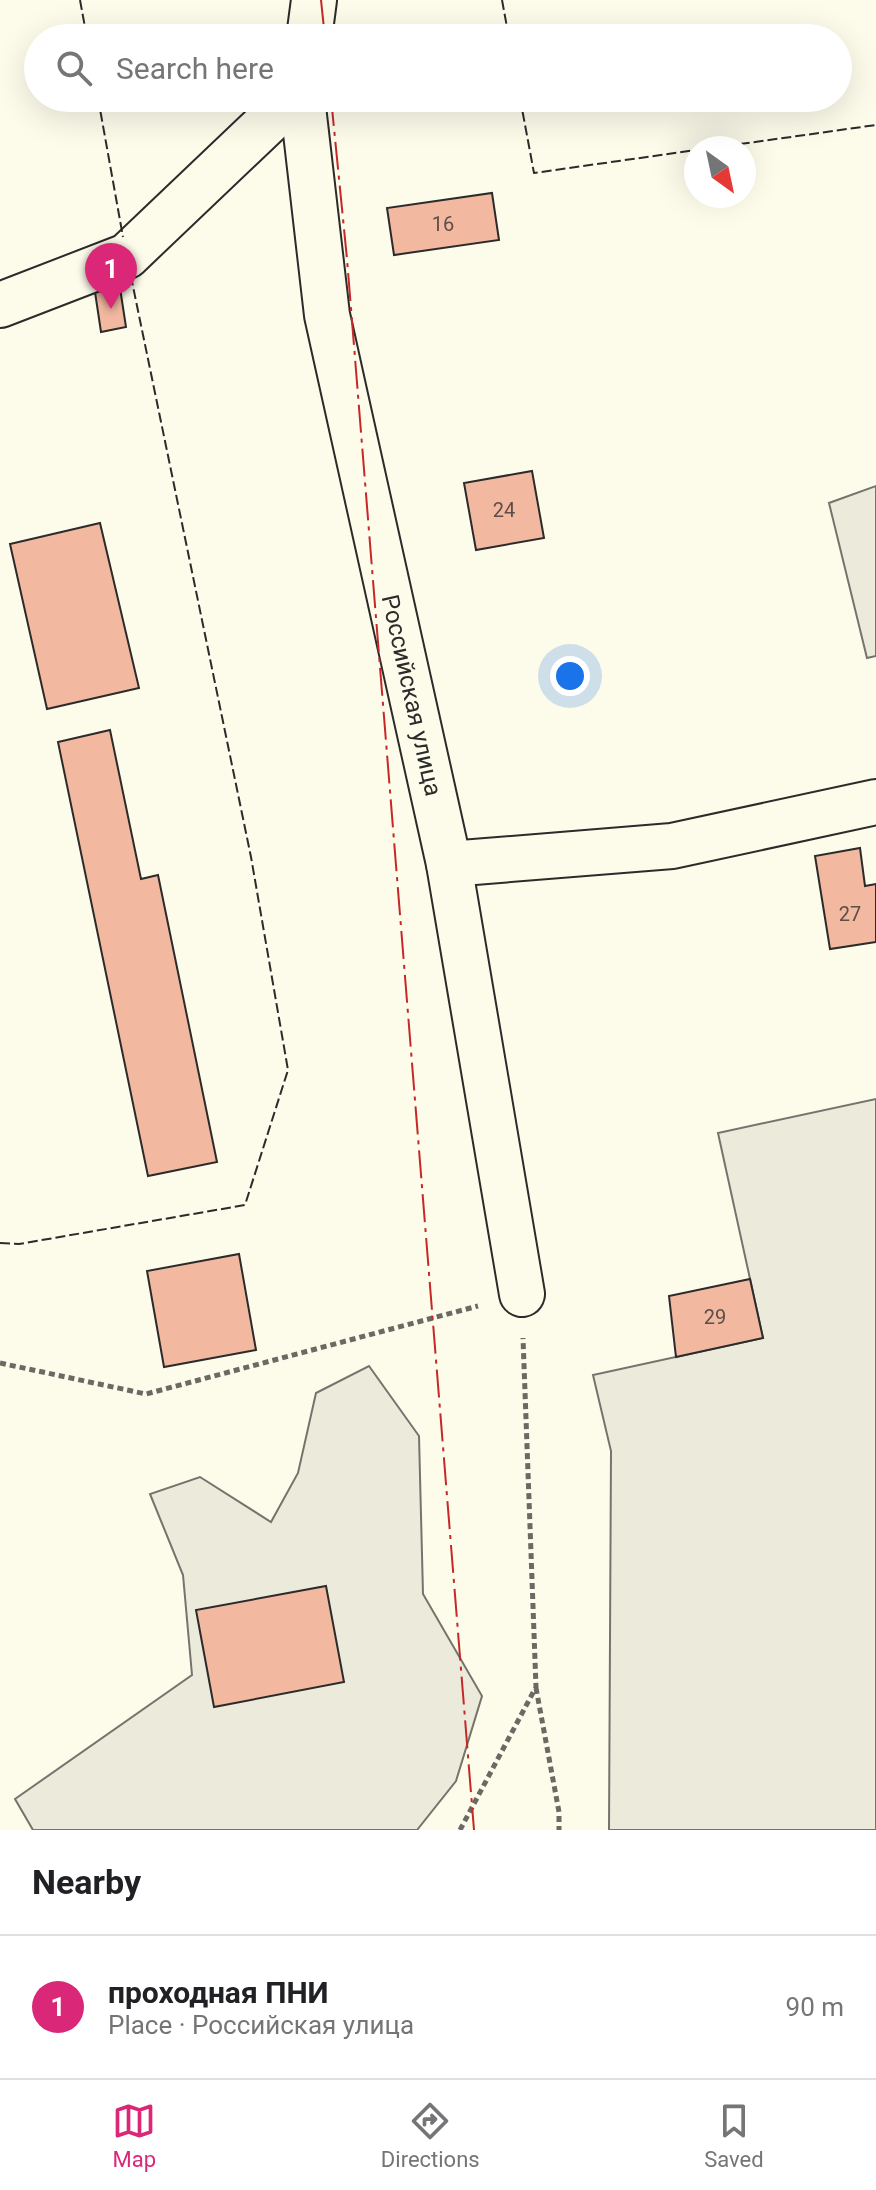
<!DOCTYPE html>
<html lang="en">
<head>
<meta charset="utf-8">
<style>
	body { margin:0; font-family:Roboto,sans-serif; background:#f6f6f6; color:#202124 }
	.compass { position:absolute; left:684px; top:136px; width:72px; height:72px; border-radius:50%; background:#fff; box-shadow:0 8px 32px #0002; rotate:147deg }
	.you { position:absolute; left:570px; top:676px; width:28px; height:28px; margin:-20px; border:6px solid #fff; border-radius:50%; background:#1a73e8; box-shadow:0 0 0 12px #1a73e833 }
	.badge { display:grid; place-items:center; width:52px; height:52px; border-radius:50%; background:#db2777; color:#fff; font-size:26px; font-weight:700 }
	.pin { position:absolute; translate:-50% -66px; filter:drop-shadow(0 2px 4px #0008) }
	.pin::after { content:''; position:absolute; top:42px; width:28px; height:24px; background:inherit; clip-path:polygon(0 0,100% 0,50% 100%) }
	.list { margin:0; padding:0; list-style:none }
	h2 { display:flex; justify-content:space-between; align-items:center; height:104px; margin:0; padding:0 32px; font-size:34px }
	h2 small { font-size:26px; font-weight:400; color:#757577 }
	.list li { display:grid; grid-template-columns:52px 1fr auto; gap:24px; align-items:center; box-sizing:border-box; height:144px; padding:0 32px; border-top:2px solid #e0e0e0 }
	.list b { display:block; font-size:30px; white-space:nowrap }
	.list p { margin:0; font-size:26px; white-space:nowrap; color:#757577 }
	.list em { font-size:26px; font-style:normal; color:#757577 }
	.icon { flex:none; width:44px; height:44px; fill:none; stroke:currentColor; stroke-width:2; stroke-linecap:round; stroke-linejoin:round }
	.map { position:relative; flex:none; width:876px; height:1830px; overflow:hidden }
	.search { position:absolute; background:#fff; box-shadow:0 8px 32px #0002; left:24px; right:24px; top:24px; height:88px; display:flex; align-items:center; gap:20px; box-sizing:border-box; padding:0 28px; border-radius:44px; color:#757577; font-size:30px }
	.sheet { height:248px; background:#fff }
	nav { display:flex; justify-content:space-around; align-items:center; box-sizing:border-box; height:112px; border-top:2px solid #e0e0e0; background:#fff; font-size:22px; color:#757577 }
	nav a { display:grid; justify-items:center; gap:4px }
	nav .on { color:#db2777 }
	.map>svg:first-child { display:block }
	.green { fill:#ecebdb; stroke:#74746e; stroke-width:2 }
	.building { fill:#f2b8a0; stroke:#2b2b2b; stroke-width:2 }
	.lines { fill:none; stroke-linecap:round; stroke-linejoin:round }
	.minor-casing { stroke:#2b2b2b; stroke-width:48 }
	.path { stroke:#6a6964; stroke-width:5; stroke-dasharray:6 4; stroke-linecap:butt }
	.minor { stroke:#fdfbea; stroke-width:44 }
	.fence { stroke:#2b2b2b; stroke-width:2; stroke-dasharray:10 4; stroke-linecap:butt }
	.power { stroke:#c62828; stroke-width:2; stroke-dasharray:28 6 4 6; stroke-linecap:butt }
	.labels { text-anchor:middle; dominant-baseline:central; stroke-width:6; stroke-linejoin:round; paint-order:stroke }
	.number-label { font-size:20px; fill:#5d4e48 }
	.street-label { font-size:24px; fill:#2b2b2b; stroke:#fdfbea }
</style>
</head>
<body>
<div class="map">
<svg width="876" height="1830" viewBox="0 0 876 1830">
	<rect width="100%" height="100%" fill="#fdfbea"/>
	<!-- green -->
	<path class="green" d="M876,486V656L867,658L829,503Z
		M876,1099V1830H609L611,1451L593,1375L763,1338L718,1133Z
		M369,1366L419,1436L423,1594L482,1696L456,1781L417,1830H33L15,1799L192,1675L183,1575L150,1494L200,1477L271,1522L298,1473L316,1393Z"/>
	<!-- building -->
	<path class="building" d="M492,193L499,240L394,255L387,208Z
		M120,288L126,327L101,332L95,292Z
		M532,471L544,538L476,550L464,483Z
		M100,523L139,688L47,709L10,544Z
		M110,730L141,879L158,875L217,1162L148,1176L58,742Z
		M860,848L865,886L876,884V942L830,949L815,856Z
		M239,1254L256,1350L164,1367L147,1271Z
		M750,1279L763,1338L676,1357L669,1296Z
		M326,1586L344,1682L214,1707L196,1610Z"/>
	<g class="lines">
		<defs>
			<g id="minor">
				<path d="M309,38L314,0"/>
				<path id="s1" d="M302,98L327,315L449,864L522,1294"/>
				<path d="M0,305L127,256L293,98"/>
				<path d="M449,864L672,846L876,802"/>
			</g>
		</defs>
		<!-- minor casing -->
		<use href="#minor" class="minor-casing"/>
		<!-- path -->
		<path class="path" d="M0,1363L146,1394L478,1306
			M536,1688L559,1812V1830
			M460,1830L536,1687L523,1338"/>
		<!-- minor -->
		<use href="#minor" class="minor"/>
		<!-- fence -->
		<path class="fence" d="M80,0L87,38
			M502,0L509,38
			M98,98L123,237
			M520,98L534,173L696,150
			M712,148L876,125
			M0,1243L19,1244L245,1205L288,1070L251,857L130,272"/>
		<!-- power -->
		<path class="power" d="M321,0L325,38
			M331,98L347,259L474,1830"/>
	</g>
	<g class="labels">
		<!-- number labels -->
		<g class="number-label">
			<text x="443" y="224">16</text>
			<text x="504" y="510">24</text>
			<text x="850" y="914">27</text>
			<text x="715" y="1317">29</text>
		</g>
		<!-- street labels -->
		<g class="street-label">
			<text stroke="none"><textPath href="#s1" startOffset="608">Российская улица</textPath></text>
		</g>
	</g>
</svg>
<svg class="compass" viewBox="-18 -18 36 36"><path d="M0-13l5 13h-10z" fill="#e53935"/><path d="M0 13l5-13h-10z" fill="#757577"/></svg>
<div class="you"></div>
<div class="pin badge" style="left:111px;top:309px">1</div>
<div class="search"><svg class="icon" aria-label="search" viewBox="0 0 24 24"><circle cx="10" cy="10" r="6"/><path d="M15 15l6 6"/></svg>Search here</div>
</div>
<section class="sheet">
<h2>Nearby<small></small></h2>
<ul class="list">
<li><span class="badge">1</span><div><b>проходная ПНИ</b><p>Place · Российская улица</p></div><em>90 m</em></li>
</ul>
</section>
<nav>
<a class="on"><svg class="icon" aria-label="map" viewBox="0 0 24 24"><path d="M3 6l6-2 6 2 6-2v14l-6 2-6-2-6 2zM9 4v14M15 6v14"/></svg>Map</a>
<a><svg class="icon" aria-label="directions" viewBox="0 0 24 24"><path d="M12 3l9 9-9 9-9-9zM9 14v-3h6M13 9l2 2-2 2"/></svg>Directions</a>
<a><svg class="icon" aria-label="saved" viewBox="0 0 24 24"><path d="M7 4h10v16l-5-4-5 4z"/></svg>Saved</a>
</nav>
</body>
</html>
